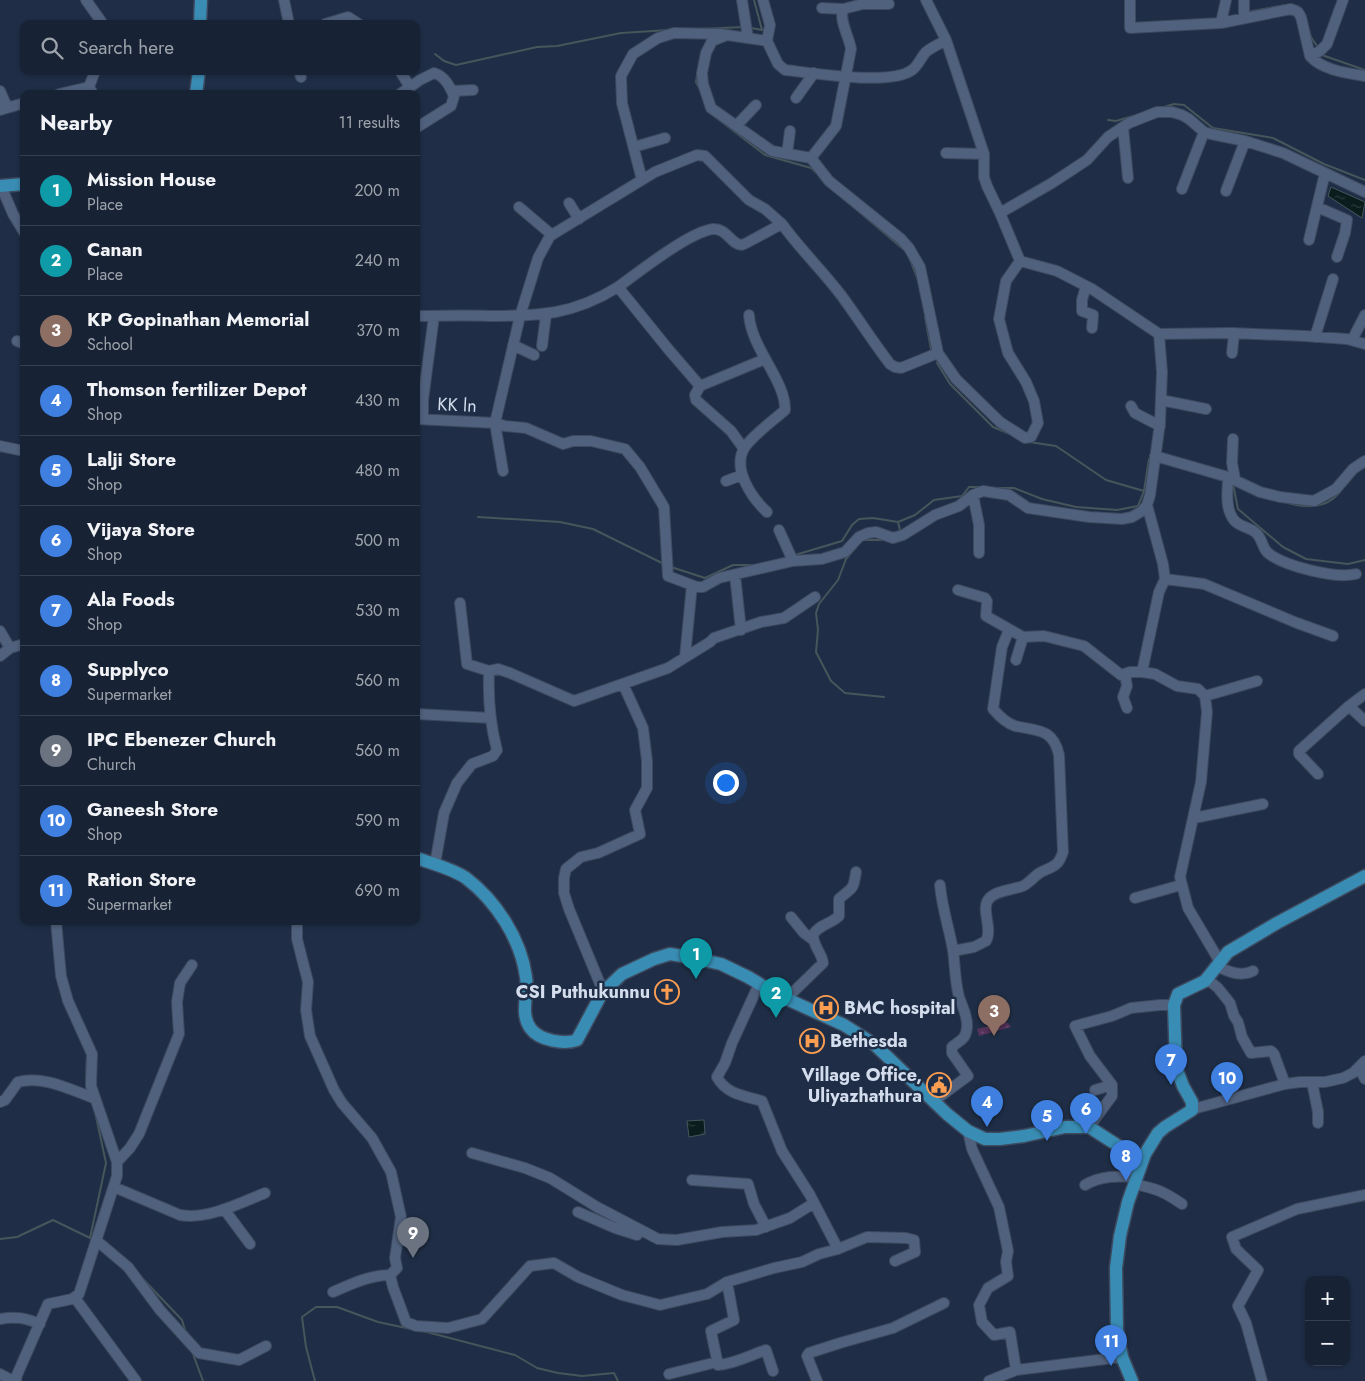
<!DOCTYPE html>
<html lang="en">
<head>
<meta charset="utf-8">
<style>
	body { margin:0; font-family:Jost,sans-serif; background:#242f40; color:#f1f3f6 }
	.controls { position:absolute; right:15px; bottom:15px; display:grid; overflow:hidden; border-radius:10px; box-shadow:0 1px 4px #0004 }
	.controls button { width:45px; height:45px; display:grid; place-items:center; padding:0; border:0; border-bottom:1px solid #363f4f; background:#172234; color:#f1f3f6; font:25px sans-serif }
	.you { position:absolute; left:725px; top:782px; width:18px; height:18px; margin:-12px; border:4px solid #fff; border-radius:50%; background:#1a73e8; box-shadow:0 0 0 8px #1a73e833 }
	.badge { display:grid; place-items:center; width:32px; height:32px; border-radius:50%; background:#ea580c; color:#fff; font-size:16px; font-weight:700 }
	.pin { position:absolute; translate:-50% -41px; filter:drop-shadow(0 1px 2px #0008) }
	.pin::after { content:''; position:absolute; top:26px; width:18px; height:15px; background:inherit; clip-path:polygon(0 0,100% 0,50% 100%) }
	.list { margin:0; padding:0; list-style:none }
	h2 { display:flex; justify-content:space-between; align-items:center; height:65px; margin:0; padding:0 20px; font-size:21px }
	h2 small { font-size:16px; font-weight:400; color:#9ea4ac }
	.list li { display:grid; grid-template-columns:32px 1fr auto; gap:15px; align-items:center; box-sizing:border-box; height:70px; padding:0 20px; border-top:1px solid #363f4f }
	.list b { display:block; font-size:19px; white-space:nowrap }
	.list p { margin:0; font-size:16px; white-space:nowrap; color:#9ea4ac }
	.list em { font-size:16px; font-style:normal; color:#9ea4ac }
	.icon { flex:none; width:28px; height:28px; fill:none; stroke:currentColor; stroke-width:2; stroke-linecap:round; stroke-linejoin:round }
	.map { position:relative; flex:none; width:1365px; height:1381px; overflow:hidden }
	.search { position:absolute; background:#172234; box-shadow:0 1px 4px #0004; left:20px; top:20px; width:400px; height:55px; display:flex; align-items:center; gap:12px; box-sizing:border-box; padding:0 18px; border-radius:10px; color:#9ea4ac; font-size:19px }
	.panel { position:absolute; background:#172234; box-shadow:0 1px 4px #0004; left:20px; top:90px; width:400px; height:835px; border-radius:10px }
	.map>svg:first-child { display:block }
	.park { fill:url(#park-dots) }
	.water { fill:url(#water-ripples); stroke:#46565b }
	.lines { fill:none; stroke-linecap:round; stroke-linejoin:round }
	.stream { stroke:#46565b; stroke-width:2 }
	.minor-casing { stroke:#3d495e; stroke-width:12 }
	.major-casing { stroke:#3d495e; stroke-width:15 }
	.minor { stroke:#50617d; stroke-width:10 }
	.major { stroke:#398cb3; stroke-width:12 }
	.labels { text-anchor:middle; dominant-baseline:central; stroke-width:5; stroke-linejoin:round; paint-order:stroke }
	.street-label { font-size:18px; fill:#d3dded; stroke:#1f2e46 }
	.poi-label { font-size:18px; font-weight:bold; fill:#d3dded; stroke:#1f2e46; text-anchor:end }
</style>
</head>
<body>
<div class="map">
<svg width="1365" height="1381" viewBox="0 0 1365 1381">
	<defs>
		<pattern id="park-dots" width="8" height="8" patternUnits="userSpaceOnUse" patternTransform="scale(1.25)"><rect width="8" height="8" fill="#56325b"/><path d="M2 2h.1M6 6h.1" fill="none" stroke="#6d4f73" stroke-width="1.8" stroke-linecap="round"/></pattern>
		<pattern id="water-ripples" width="26" height="14" patternUnits="userSpaceOnUse" patternTransform="scale(1.25)"><rect width="26" height="14" fill="#0a1c1c"/><path d="M2 4q2-2 4 0t4 0M15 11q2-2 4 0t4 0" fill="none" stroke="#2d3d3d"/></pattern>
	</defs>
	<rect width="100%" height="100%" fill="#1f2e46"/>
	<!-- park -->
	<path class="park" d="M1007,1022L1011,1027L979,1036L977,1029Z"/>
	<!-- water -->
	<path class="water" d="M1331,187L1365,202L1362,218L1328,196Z
		M704,1120L705,1134L689,1137L687,1121Z"/>
	<g class="lines">
		<!-- stream -->
		<path class="stream" d="M1291,5L1298,6L1300,8
			M1247,12L1286,5
			M1307,23L1311,37L1317,46
			M751,28L762,30L754,0
			M701,29L743,27
			M435,54L444,61L456,65L537,47L557,46L621,33L669,30
			M1322,55L1365,70
			M697,75L696,82L701,92
			M1164,107L1174,104L1184,105L1213,128L1273,138L1324,164L1365,180
			M718,119L765,155L811,168L819,175
			M1108,120L1116,121L1133,116
			M844,199L903,249
			M909,257L918,280
			M925,317L931,349
			M937,363L950,384L993,427L1010,434
			M1029,442L1056,446L1106,480L1144,491
			M1233,484L1238,509L1283,547L1306,559L1348,564L1365,560
			M998,488H1014L1042,499L1076,507L1117,510L1138,506L1144,491L1149,459
			M1288,503C1307,508 1325,509 1339,493
			M478,517L560,522L593,529L664,564
			M898,522L900,530
			M863,540H885
			M858,545L846,559L838,580L819,604L816,613L818,630L816,652L831,681L845,693L884,697
			M795,555L842,541L852,525L859,519L873,518L898,522L915,515L934,500L962,496L969,487H980
			M671,567L705,578L733,565H752
			M86,1083L87,1053
			M0,1239L17,1237L53,1220L90,1238L106,1163L95,1112
			M143,1279L182,1320L186,1333
			M423,1331L515,1355L537,1368L558,1373L582,1376L614,1373L618,1381
			M193,1354L203,1381
			M315,1381L306,1347L302,1317L316,1307H337L378,1322L411,1329"/>
		<defs>
			<path id="minor" d="M86,0L103,24
				M284,0L289,24
				M742,0L748,38
				M763,0L770,25L767,41L778,64L785,70C812,73 891,86 912,70C918,66 921,57 926,52C932,47 940,44 946,40
				M926,0L946,40L984,154V177L987,186L1000,213L1020,261L1057,271L1092,289L1159,334L1232,333L1305,336L1347,339L1365,344
				M1130,0V28L1221,23
				M1226,0L1221,23L1291,9L1298,12L1301,17L1310,56C1322,70 1347,73 1365,76
				M1244,0V18
				M822,8L843,9
				M325,24L348,17L359,24
				M767,41L727,35L712,41L706,53L702,73L703,84L711,108L772,151L811,158L829,181L901,239L909,248L920,267L938,353L956,379L1000,422L1025,438L1031,437L1038,423L1034,401L1026,382L1008,353L999,319L1006,281L1020,261
				M1310,56L1320,51L1327,44L1343,0
				M299,71L301,77
				M400,71L410,87
				M0,91L7,107
				M452,91L473,90
				M59,94L89,87
				M93,94L89,87L95,71
				M400,94L420,80L434,73C445,76 450,87 454,96L451,106L416,128
				M796,98L814,73
				M0,110L24,103
				M736,126L756,105
				M1123,127L1128,178
				M634,147L665,138
				M946,153L984,154
				M787,154L790,131
				M811,158L836,126L851,49C849,36 839,21 843,9L863,4H889
				M642,180L622,103L621,76L633,54L658,38L674,33L722,34
				M1,186L13,214L24,232
				M1182,189L1204,132
				M1226,191L1245,141
				M569,203L579,219
				M519,207L552,235
				M1317,207L1347,220L1345,233L1337,257
				M1000,213L1052,183L1087,160L1108,137L1129,123L1157,112H1172L1182,115L1189,119L1204,132L1211,134L1245,141L1283,153L1365,192
				M1309,240L1325,173
				M1086,286L1082,300V311L1093,315L1092,328
				M749,315C751,348 786,381 785,410C774,420 753,435 745,447C731,468 752,498 767,512
				M416,316C441,316 465,315 489,316C540,316 573,315 618,287
				M1315,337L1333,279
				M1352,340L1365,315
				M17,341L24,344
				M513,345L534,355
				M542,346L546,315
				M1232,353L1234,334
				M700,386L669,350L618,287C639,272 689,232 713,229C727,228 731,245 742,245C744,245 777,226 782,224C800,249 822,270 841,295C858,318 873,342 890,364L895,367L901,368L938,353
				M1161,400L1206,409
				M1131,406L1135,413L1160,426
				M416,419L495,423L505,426L526,428L563,444L573,441H591L625,449L640,467L664,507L668,576L697,587H703L719,578L793,561L822,559L845,552L859,537L868,533L876,532L893,538L903,535L935,515L959,506L973,495L983,491L1009,495L1028,508L1089,517L1122,519L1132,517L1142,511L1147,505L1150,495L1160,423L1162,372L1159,334
				M423,419V400L434,316
				M1233,439L1232,463L1235,479
				M0,446L24,451
				M744,449L731,431L696,400L695,395L700,386L765,359
				M1155,456L1228,477
				M503,471L495,423L520,316L538,258L550,236L655,172L697,155L705,156L749,200L765,209L782,224
				M726,481L742,475
				M973,495L979,525V553
				M1147,505L1163,564L1165,579
				M779,530L793,561
				M1356,574C1336,579 1282,566 1267,552C1262,547 1262,537 1255,532C1247,526 1235,526 1231,515C1225,504 1228,488 1228,477L1260,492L1280,497L1314,501L1336,489L1353,469L1365,461
				M735,575L741,630
				M958,590L985,598L987,601L986,616L1023,637L1044,636L1084,646L1121,675L1130,672H1142
				M460,603L467,664L489,671
				M0,631L10,648
				M0,656L10,648L24,644
				M685,657L692,585
				M1016,660L1023,637
				M1125,674L1127,686L1123,697L1127,708
				M1365,694L1349,706L1365,721
				M1205,696L1257,681
				M417,714L491,718
				M1318,774L1299,754V751L1349,706
				M1194,818L1263,804
				M435,864L444,813L457,783L472,764L493,756L497,750C490,724 488,697 489,671L498,669L510,673L574,701L668,668L710,642L714,638L761,622L784,618L815,597
				M1135,898L1181,885
				M791,917L804,933L812,939
				M297,921V939L308,982L306,1010L310,1036L334,1090L342,1103L372,1138L391,1172L401,1217L395,1258L397,1268L390,1275C370,1275 351,1284 333,1292
				M953,951L974,947L986,941C993,929 981,910 988,900C995,890 1013,890 1023,886C1029,883 1033,878 1038,874C1043,870 1050,869 1055,865C1060,862 1061,857 1063,852L1059,755C1053,728 1037,731 1015,726C1006,723 999,716 993,709L1002,647L1009,630
				M1220,962L1188,908L1180,877L1201,782L1207,712L1205,696L1198,689L1177,686L1155,674L1142,672L1159,592L1165,579L1204,584L1297,623L1333,636
				M1216,966C1229,972 1241,977 1253,971
				M1206,978L1218,988L1230,1003L1234,1016L1238,1022L1242,1037L1251,1053L1271,1051L1274,1054L1285,1084
				M759,984L732,1043L725,1063L717,1077C726,1094 744,1096 762,1101L782,1151L810,1195L838,1249
				M603,991L569,909L564,893V878L566,869L581,857L598,853L640,834L635,810L647,788V761L643,728L623,684
				M786,999L823,963C822,953 813,946 813,935C818,925 831,924 839,916V899C852,887 853,892 856,872
				M1359,1068L1365,1079
				M1312,1082L1318,1112V1123
				M1112,1085L1090,1056L1075,1026L1112,1016L1131,1008L1160,1005H1174
				M934,1101L968,1076L952,1053V1047C960,1040 966,1040 967,1027C968,1016 962,1006 959,997C955,981 955,966 953,950C949,928 942,908 940,885
				M0,1102L5,1100L18,1082C43,1075 71,1090 94,1098
				M1192,1107L1197,1108L1285,1084L1300,1082H1325L1343,1078L1353,1073L1365,1061
				M1089,1127L1112,1096V1085L1095,1090
				M968,1131L972,1149L999,1207L1008,1251L1006,1262L1008,1276L988,1288L979,1305L982,1322L994,1335L1010,1332L1016,1370
				M472,1153L525,1168L550,1178L597,1207L658,1239L677,1240L722,1232L756,1230L790,1218L814,1203
				M117,1162L130,1148L139,1134L179,1034L177,1002L180,983L192,965
				M692,1180L748,1184L754,1204L766,1227
				M1134,1184C1157,1189 1163,1191 1182,1204
				M1085,1185C1100,1176 1120,1175 1136,1178
				M114,1187L180,1215C207,1220 240,1203 265,1193
				M224,1209L250,1244
				M578,1212L615,1228L637,1235
				M96,1240L128,1267L160,1310L199,1353L239,1360L266,1346
				M390,1275L393,1287L406,1322L416,1326L448,1328L482,1319L530,1266L554,1263L578,1277L622,1295L660,1305L707,1294L727,1282L774,1268L802,1262L819,1254L838,1249L867,1237L906,1238L914,1240L915,1252L895,1261
				M727,1282L734,1320L711,1331L718,1365C735,1364 750,1355 766,1350L773,1371
				M75,1298L136,1381
				M0,1319C15,1316 26,1318 40,1324
				M0,1374L13,1381
				M669,1374L717,1362
				M16,1381L17,1375L48,1304L72,1299L79,1294L117,1176V1162L91,1086L92,1054L68,1001L61,976L56,921
				M817,1381L807,1356L809,1353L840,1343L893,1328L944,1303
				M989,1381L1016,1370L1122,1357
				M1262,1381L1246,1323L1238,1306L1258,1270L1236,1249L1232,1237L1297,1209L1365,1195"/>
			<path id="major" d="M200,24L201,0
				M196,94L199,71
				M0,186L24,184
				M416,858C431,863 453,869 466,878C496,901 521,939 526,977C529,993 519,1014 531,1029C539,1040 564,1045 577,1040L602,993L622,974L654,959L670,954L688,957L721,964L748,977L778,995L844,1025L874,1044L947,1114L968,1131L985,1139H1000L1024,1136L1065,1127H1089L1142,1161
				M1132,1381L1122,1357L1117,1329L1116,1268L1120,1236L1128,1202L1145,1154L1158,1133L1165,1127L1192,1110V1102L1183,1086L1176,1067L1174,1005L1178,994L1205,981L1228,952L1277,923L1365,876"/>
		</defs>
		<!-- minor casing -->
		<use href="#minor" class="minor-casing"/>
		<!-- major casing -->
		<use href="#major" class="major-casing"/>
		<!-- minor -->
		<use href="#minor" class="minor"/>
		<!-- major -->
		<use href="#major" class="major"/>
	</g>
	<!-- icons -->
	<defs>
		<symbol id="church-ring" viewBox="-11 -11 22 22"><circle r="9.5" fill="#1f2e46" stroke="#fc9e52" stroke-width="1.5"/><path d="M-1.2-6h2.4v3.5h3.3v2.4h-3.3V6h-2.4V-.1h-3.3v-2.4h3.3Z" fill="#fc9e52"/></symbol>
		<symbol id="hospital-ring" viewBox="-11 -11 22 22"><circle r="9.5" fill="#1f2e46" stroke="#fc9e52" stroke-width="1.5"/><path d="M-5-5h3v3.5h4V-5h3V5h-3V1.5h-4V5h-3Z" fill="#fc9e52"/></symbol>
		<symbol id="civic-ring" viewBox="-11 -11 22 22"><circle r="9.5" fill="#1f2e46" stroke="#fc9e52" stroke-width="1.5"/><path d="M-.6-6.5H3V-4.5H.6V-3L4-1V1h2V6H-6V1h2V-1L-.6-3ZM-1.2 2.5V6h2.4V2.5Z" fill="#fc9e52"/></symbol>
	</defs>
	<g fill-rule="evenodd">
		<use href="#church-ring" x="653" y="978" width="28" height="28"/>
		<use href="#hospital-ring" x="812" y="994" width="28" height="28"/>
		<use href="#hospital-ring" x="798" y="1027" width="28" height="28"/>
		<use href="#civic-ring" x="925" y="1071" width="28" height="28"/>
	</g>
	<g class="labels">
		<!-- street labels -->
		<g class="street-label">
			<text transform="translate(457 405) rotate(3)">KK ln</text>
		</g>
		<!-- poi labels -->
		<g class="poi-label">
			<text x="650" y="992">CSI Puthukunnu</text>
			<text x="844" y="1008" text-anchor="start">BMC hospital</text>
			<text x="830" y="1041" text-anchor="start">Bethesda</text>
			<text x="922" y="1075">Village Office,<tspan x="922" dy="21">Uliyazhathura</tspan></text>
		</g>
	</g>
</svg>
<div class="controls">
<button>+</button>
<button>−</button>
</div>
<div class="you"></div>
<div class="pin badge" style="left:696px;top:979px;background:#0f9aa8">1</div>
<div class="pin badge" style="left:776px;top:1018px;background:#0f9aa8">2</div>
<div class="pin badge" style="left:994px;top:1036px;background:#8d6e63">3</div>
<div class="pin badge" style="left:987px;top:1127px;background:#3f7fe0">4</div>
<div class="pin badge" style="left:1047px;top:1141px;background:#3f7fe0">5</div>
<div class="pin badge" style="left:1086px;top:1134px;background:#3f7fe0">6</div>
<div class="pin badge" style="left:1171px;top:1085px;background:#3f7fe0">7</div>
<div class="pin badge" style="left:1126px;top:1181px;background:#3f7fe0">8</div>
<div class="pin badge" style="left:413px;top:1258px;background:#6b7280">9</div>
<div class="pin badge" style="left:1227px;top:1103px;background:#3f7fe0">10</div>
<div class="pin badge" style="left:1111px;top:1366px;background:#3f7fe0">11</div>
<div class="search"><svg class="icon" aria-label="search" viewBox="0 0 24 24"><circle cx="10" cy="10" r="6"/><path d="M15 15l6 6"/></svg>Search here</div>
<section class="panel">
<h2>Nearby<small>11 results</small></h2>
<ul class="list">
<li><span class="badge" style="background:#0f9aa8">1</span><div><b>Mission House</b><p>Place</p></div><em>200 m</em></li>
<li><span class="badge" style="background:#0f9aa8">2</span><div><b>Canan</b><p>Place</p></div><em>240 m</em></li>
<li><span class="badge" style="background:#8d6e63">3</span><div><b>KP Gopinathan Memorial</b><p>School</p></div><em>370 m</em></li>
<li><span class="badge" style="background:#3f7fe0">4</span><div><b>Thomson fertilizer Depot</b><p>Shop</p></div><em>430 m</em></li>
<li><span class="badge" style="background:#3f7fe0">5</span><div><b>Lalji Store</b><p>Shop</p></div><em>480 m</em></li>
<li><span class="badge" style="background:#3f7fe0">6</span><div><b>Vijaya Store</b><p>Shop</p></div><em>500 m</em></li>
<li><span class="badge" style="background:#3f7fe0">7</span><div><b>Ala Foods</b><p>Shop</p></div><em>530 m</em></li>
<li><span class="badge" style="background:#3f7fe0">8</span><div><b>Supplyco</b><p>Supermarket</p></div><em>560 m</em></li>
<li><span class="badge" style="background:#6b7280">9</span><div><b>IPC Ebenezer Church</b><p>Church</p></div><em>560 m</em></li>
<li><span class="badge" style="background:#3f7fe0">10</span><div><b>Ganeesh Store</b><p>Shop</p></div><em>590 m</em></li>
<li><span class="badge" style="background:#3f7fe0">11</span><div><b>Ration Store</b><p>Supermarket</p></div><em>690 m</em></li>
</ul>
</section>
</div>
</body>
</html>
